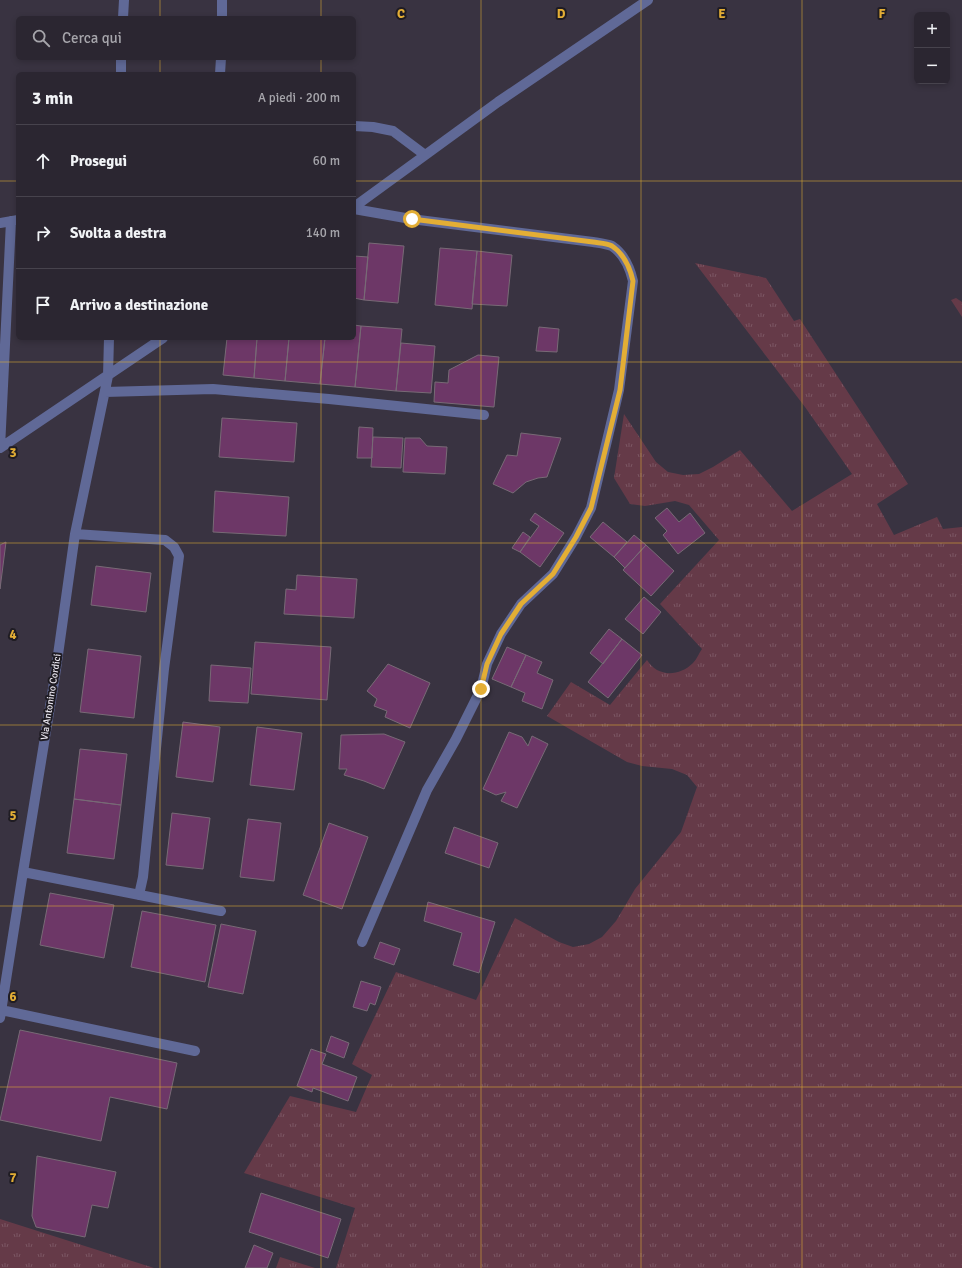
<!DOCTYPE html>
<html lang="it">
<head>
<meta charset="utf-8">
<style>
	body { margin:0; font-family:Signika,sans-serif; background:#37323d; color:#f1f3f6 }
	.controls { position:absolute; right:12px; top:12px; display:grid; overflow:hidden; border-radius:6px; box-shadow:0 2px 6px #0003 }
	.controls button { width:36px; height:36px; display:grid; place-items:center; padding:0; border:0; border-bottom:1px solid #47434d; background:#2b2631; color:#f1f3f6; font:20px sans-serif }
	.stop { position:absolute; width:12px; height:12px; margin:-9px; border:3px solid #e3ae35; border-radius:50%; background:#fff }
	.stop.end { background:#e3ae35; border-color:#fff; box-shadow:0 1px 4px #0008 }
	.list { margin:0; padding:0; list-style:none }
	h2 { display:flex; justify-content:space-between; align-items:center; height:52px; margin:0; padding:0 16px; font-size:17px }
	h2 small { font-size:13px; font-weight:400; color:#a6a5ab }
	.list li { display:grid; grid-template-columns:26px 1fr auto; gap:12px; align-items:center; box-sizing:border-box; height:72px; padding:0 16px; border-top:1px solid #47434d }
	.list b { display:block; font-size:15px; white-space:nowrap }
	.list em { font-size:13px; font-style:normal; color:#a6a5ab }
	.icon { flex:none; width:22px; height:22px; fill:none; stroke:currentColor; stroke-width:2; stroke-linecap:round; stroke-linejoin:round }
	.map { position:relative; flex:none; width:962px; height:1268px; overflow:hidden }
	.search { position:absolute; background:#2b2631; box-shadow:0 2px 6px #0003; left:16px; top:16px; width:340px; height:44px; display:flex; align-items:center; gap:10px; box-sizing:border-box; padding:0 14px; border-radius:6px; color:#a6a5ab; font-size:15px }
	.panel { position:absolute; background:#2b2631; box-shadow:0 2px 6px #0003; left:16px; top:72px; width:340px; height:268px; border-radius:6px }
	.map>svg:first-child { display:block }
	.grass { fill:url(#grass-tufts) }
	.building { fill:#6d3767; stroke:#786a76 }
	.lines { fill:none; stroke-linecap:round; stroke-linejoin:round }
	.minor { stroke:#606997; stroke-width:10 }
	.route { stroke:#e3ae35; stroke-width:5 }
	.grid { fill:none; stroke:#e3ae35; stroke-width:1; stroke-opacity:0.55 }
	.labels { text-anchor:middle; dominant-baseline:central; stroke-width:4; stroke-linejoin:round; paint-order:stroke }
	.street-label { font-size:10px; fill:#ebe8f1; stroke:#1f1c23 }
	.grid-label { font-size:13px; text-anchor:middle; font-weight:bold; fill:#e3ae35; stroke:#1f1c23; stroke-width:4; stroke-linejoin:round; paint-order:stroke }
</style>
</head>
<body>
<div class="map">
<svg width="962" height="1268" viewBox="0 0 962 1268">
	<defs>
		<pattern id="grass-tufts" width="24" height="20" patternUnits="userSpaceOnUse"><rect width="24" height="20" fill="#653a48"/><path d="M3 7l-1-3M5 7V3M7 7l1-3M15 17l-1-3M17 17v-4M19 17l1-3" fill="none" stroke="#7b5663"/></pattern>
	</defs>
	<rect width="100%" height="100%" fill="#393341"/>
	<!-- grass -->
	<path class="grass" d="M695,263L766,278L794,321L800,319L908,484L877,504L894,535L937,517L943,529L962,527V1268H336L355,1208L244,1173L290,1096L356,1112L372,1075L352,1064L396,972L476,1000L515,918L559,942L573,947L589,944L602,937L616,921L635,889L681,832L697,787L687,775L672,769L642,766L627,762L547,716L571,682L610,705L647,660C657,677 679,677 693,663C697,659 699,653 702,649L660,604L719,540L689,505L675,501L645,506L630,504L614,478L624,414L656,462L668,472L683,475L699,474L713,467L740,450L792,511L852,474L805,407Z
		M956,298L962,302V317L951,300Z
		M0,1219L154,1268H0Z
		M280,1257L315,1268H276Z"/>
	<!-- building -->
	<path class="building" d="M369,243L404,246L398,303L364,300Z
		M440,248L477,251L472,309L435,305Z
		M477,251L512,255L507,306L472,304Z
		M354,256L368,257L364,300L354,298Z
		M354,325L361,326L355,387L320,384L325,338H354Z
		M361,326L402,329L396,391L355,387Z
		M539,327L559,329L557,352L536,351Z
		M227,338H257L254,378L223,375Z
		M257,338H289L285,381L254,378Z
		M289,338H325L320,384L285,381Z
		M401,343L435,346L431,393L396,391Z
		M478,355L499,357L494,407L434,402L435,382L448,383L449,370Z
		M222,418L297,423L294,462L219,457Z
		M359,427L373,428L372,458H357Z
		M521,433L561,438L547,477L538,478L526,482L513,493L493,484L507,455L517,456Z
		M373,437L403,438L401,468L371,467Z
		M405,438H420L427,446L447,447L445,474L403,472Z
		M215,491L289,497L286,536L213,532Z
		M667,508L679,522L690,513L705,533L678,554L663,535L667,531L655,518Z
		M535,513L564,533L540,567L520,552L539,526L530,520Z
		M603,522L627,542L614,557L590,537Z
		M523,532L530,537L520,552L512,548Z
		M634,535L646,545L625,568L614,557Z
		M6,542L0,589V545Z
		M646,545L674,571L651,596L623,570Z
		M96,566L151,573L146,612L91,605Z
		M297,575L357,579L354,618L284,614L286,589L296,590Z
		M644,597L661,612L643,634L625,619Z
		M609,629L622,639L603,664L590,653Z
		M622,639L642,655L608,698L588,682Z
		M255,642L331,647L327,700L251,694Z
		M507,647L526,655L511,687L492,679Z
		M88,649L141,656L134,718L80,712Z
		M526,655L542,662L537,673L553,680L542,709L522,701L525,693L511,687Z
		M388,664L430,683L410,728L385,717L387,711L374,706L377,699L367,691Z
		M211,665L251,668L248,703L209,701Z
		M183,722L220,727L213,782L176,777Z
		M257,727L302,733L294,790L250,785Z
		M509,732L522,737L528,746L532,736L548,744L517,808L501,801L506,792L496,795L483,789Z
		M384,734L405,742L384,789L364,781L344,775L347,769H339L341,735Z
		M80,749L127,754L121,805L74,799Z
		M74,799L121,805L114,859L67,853Z
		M172,813L210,818L203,869L166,865Z
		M248,819L281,823L274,881L240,877Z
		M329,823L368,837L342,909L303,895Z
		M454,827L498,843L489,868L445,853Z
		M50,893L114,905L104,958L40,945Z
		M428,902L495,922L479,973L453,965L462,933L424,921Z
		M142,911L216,925L205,982L131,967Z
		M221,924L256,931L243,994L208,987Z
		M380,942L400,949L394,965L374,958Z
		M361,981L381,987L375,1005L370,1003L367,1011L353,1007Z
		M20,1030L177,1063L167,1109L110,1097L101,1141L0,1120Z
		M331,1036L349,1043L344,1058L326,1051Z
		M311,1049L326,1054L322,1064L357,1077L348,1101L313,1088L312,1092L297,1086Z
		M37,1156L116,1172L108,1208L92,1205L85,1237L36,1227L32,1216Z
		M261,1193L341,1219L328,1258L249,1232Z
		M254,1245L273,1253L267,1268H245Z"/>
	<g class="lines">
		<!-- minor -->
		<path class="minor" d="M123,18L124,0
			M222,18V0
			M121,74V58
			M220,74L221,58
			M354,126L373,127L393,131L425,155
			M354,207L498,102L648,0
			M354,209L411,219L593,242C599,243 607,244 612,246C624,254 630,268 633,281L619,390L591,508L576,537L553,574L521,604L501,634L487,664L481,689L456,739L427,790L362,942
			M0,223L18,220
			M105,392L213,389L329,399L484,415
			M0,448L11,221
			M0,448L163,338
			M75,534L165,540L174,547L179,556L164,669L143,877L139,895
			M23,872L221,911
			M1,1010L195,1051
			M0,1018L23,872L55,676L75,534L108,376L109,338"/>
	</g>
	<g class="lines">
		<!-- route -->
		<path class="route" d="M412,219L593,242C599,243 607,243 612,246C624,254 630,268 633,281L620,390L591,508L576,537L553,574L521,604L501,634L487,664L481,689"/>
	</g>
	<!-- grid -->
	<path class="grid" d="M160,0V18M321,0V18M481,0V1268M641,0V1268M802,0V1268M160,58V74M321,58V74M0,181H18M354,181H962M160,338V1268M321,338V1268M0,362H962M0,543H962M0,725H962M0,906H962M0,1087H962"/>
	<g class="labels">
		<!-- street labels -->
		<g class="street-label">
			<text transform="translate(51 697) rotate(-81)">Via Antonino Cordici</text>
		</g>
	</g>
	<g class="grid-label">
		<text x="401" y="18">C</text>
		<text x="561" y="18">D</text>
		<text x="722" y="18">E</text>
		<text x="882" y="18">F</text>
		<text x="13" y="457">3</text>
		<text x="13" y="639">4</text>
		<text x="13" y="820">5</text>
		<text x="13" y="1001">6</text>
		<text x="13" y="1182">7</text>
	</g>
</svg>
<div class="controls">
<button>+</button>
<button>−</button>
</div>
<div class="stop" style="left:412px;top:219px"></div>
<div class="stop end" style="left:481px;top:689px"></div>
<div class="search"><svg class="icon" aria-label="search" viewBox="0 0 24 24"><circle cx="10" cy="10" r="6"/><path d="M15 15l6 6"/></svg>Cerca qui</div>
<section class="panel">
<h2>3 min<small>A piedi · 200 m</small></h2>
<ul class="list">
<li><svg class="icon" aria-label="ahead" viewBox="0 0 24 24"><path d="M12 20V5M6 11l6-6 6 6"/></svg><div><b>Prosegui</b></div><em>60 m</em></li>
<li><svg class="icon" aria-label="right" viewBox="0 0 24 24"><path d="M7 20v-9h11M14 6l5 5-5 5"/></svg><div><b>Svolta a destra</b></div><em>140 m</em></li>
<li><svg class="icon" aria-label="arrive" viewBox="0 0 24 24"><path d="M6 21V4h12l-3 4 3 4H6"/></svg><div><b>Arrivo a destinazione</b></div></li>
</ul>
</section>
</div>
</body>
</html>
